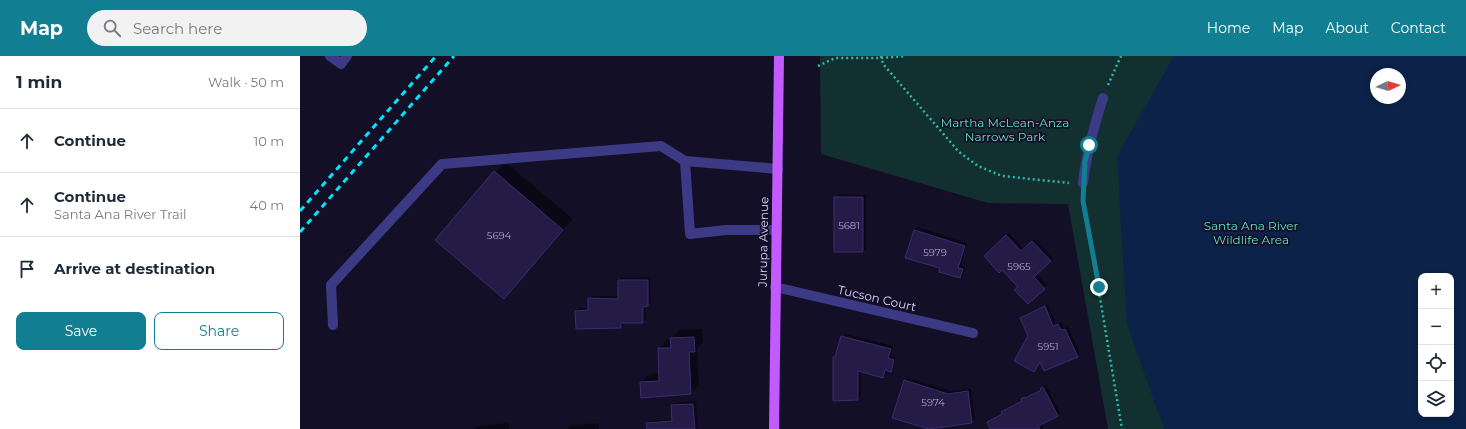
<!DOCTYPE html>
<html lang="en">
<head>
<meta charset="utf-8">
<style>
	body { margin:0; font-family:Montserrat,sans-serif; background:#f2f2f3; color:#1f2937 }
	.controls { position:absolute; right:12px; bottom:12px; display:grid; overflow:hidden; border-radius:8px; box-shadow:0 2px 6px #0003 }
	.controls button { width:36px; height:36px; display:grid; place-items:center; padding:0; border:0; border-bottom:1px solid #e0e1e3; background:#fff; color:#1f2937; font:20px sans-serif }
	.compass { position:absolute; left:1070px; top:12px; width:36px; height:36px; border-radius:50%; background:#fff; box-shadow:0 2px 6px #0003; rotate:86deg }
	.stop { position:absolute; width:12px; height:12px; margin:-9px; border:3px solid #117e91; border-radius:50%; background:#fff }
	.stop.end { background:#117e91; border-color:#fff; box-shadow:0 1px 4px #0008 }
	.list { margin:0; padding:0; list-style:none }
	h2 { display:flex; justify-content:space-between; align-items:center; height:52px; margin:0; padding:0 16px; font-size:17px }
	h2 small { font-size:13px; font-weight:400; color:#747a83 }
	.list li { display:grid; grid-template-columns:26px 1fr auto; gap:12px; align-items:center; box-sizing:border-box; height:64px; padding:0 16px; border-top:1px solid #e0e1e3 }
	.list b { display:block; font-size:15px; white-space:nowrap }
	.list p { margin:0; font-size:13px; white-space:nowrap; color:#747a83 }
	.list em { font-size:13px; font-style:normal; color:#747a83 }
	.actions { display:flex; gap:8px; padding:12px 16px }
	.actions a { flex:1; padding:9px 0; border:1px solid #117e91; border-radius:8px; text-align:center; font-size:14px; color:#117e91 }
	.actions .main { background:#117e91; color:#fff }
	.icon { flex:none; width:22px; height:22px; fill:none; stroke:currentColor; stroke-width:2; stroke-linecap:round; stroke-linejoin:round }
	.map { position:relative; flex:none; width:1166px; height:373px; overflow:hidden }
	header { display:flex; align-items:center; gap:24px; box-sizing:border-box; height:56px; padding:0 20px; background:#117e91; color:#fff }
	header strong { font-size:19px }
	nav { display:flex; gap:22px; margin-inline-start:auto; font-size:14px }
	.search { width:280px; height:36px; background:#f2f2f3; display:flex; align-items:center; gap:10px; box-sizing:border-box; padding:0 14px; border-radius:22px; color:#747a83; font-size:15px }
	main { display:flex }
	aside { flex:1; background:#fff }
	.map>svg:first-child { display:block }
	.green { fill:#12302f; fill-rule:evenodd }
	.water { fill:#0c2248; fill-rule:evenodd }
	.shadow { fill:#0007 }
	.building { fill:#241b47; stroke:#3b2d73 }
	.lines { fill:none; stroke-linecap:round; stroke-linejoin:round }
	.path { stroke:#2fb8b0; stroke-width:2.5; stroke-dasharray:2 3; stroke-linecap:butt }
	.minor { stroke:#3d3a85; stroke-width:10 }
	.major { stroke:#c25bff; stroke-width:10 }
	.rail { stroke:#00e5ff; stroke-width:3; stroke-dasharray:6 5; stroke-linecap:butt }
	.route { stroke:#117e91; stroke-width:5 }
	.labels { text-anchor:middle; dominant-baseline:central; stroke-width:3.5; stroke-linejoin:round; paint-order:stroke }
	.number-label { font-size:10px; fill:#aca6d1 }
	.park-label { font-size:12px; fill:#5fe0c0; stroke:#130f26 }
	.street-label { font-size:12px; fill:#d9d4ff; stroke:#130f26 }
</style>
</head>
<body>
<header>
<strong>Map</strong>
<div class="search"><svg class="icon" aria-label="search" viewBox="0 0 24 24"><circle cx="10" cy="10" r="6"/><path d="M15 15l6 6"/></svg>Search here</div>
<nav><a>Home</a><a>Map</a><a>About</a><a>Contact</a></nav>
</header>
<main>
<aside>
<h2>1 min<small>Walk · 50 m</small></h2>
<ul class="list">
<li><svg class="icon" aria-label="ahead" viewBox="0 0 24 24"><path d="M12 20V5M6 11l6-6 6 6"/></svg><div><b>Continue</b></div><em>10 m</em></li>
<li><svg class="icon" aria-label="ahead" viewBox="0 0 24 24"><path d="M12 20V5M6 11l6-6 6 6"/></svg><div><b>Continue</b><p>Santa Ana River Trail</p></div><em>40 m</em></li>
<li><svg class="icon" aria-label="arrive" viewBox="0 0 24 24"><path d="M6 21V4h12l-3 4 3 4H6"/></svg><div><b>Arrive at destination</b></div></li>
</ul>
<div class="actions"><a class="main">Save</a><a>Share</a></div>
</aside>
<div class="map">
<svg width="1166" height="373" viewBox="0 0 1166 373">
	<rect width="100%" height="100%" fill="#130f26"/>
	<!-- green -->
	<path class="green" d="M520,0H1166V373H808L768,148L688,147L521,98ZM1076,18H1100V42H1076ZM1121,220H1151V358H1121Z"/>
	<!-- water -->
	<path class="water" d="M874,0H1166V373H864L827,268L817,100ZM1076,18H1100V42H1076ZM1121,220H1151V358H1121Z"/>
	<!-- shadow -->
	<path class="shadow" d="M205,106L273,163L204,242L136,184Z
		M538,138L566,139V193L563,195L535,141Z
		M618,171L667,187L661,209L665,211L663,218L660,221L641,212L606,201L615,174Z
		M709,177L724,193L735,183L753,202L736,218L747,229L728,247L719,231L703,213L685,200Z
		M350,221L351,247L348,249L345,250L346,263L343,266H324V268L321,271L276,255L279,252H289V243L292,240H319V225L321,222Z
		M748,248L756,268L761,266L764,272L768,270L780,297L777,300L740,305L734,315L730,280L721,262L724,259Z
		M402,273L403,286L397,292L399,329L391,337L342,341L341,326L350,318L360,317L359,293L367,284H371L379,274Z
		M545,278L593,290L591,300L596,301L593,312L590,315L587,314L586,318L583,321L561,315V340L558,343L534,301L537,298L542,281Z
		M607,322L652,335L671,333L675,363L672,366L605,325Z
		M746,329L760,357L757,359L741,367L744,373H691L688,366L691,363L703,357L705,353L723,345L722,343L725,340L727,339L728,340Z
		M396,345L398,373H348L347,368L350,365L373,363L372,350L374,347Z
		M208,367L209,373H174L177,370Z
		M299,367V373H267L271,369Z"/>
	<!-- building -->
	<path class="building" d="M194,115L263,174L204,243L135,184Z
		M534,141H563V196H534Z
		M614,174L665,190L658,212L663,213L660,222L639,216L640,212L605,202Z
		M706,179L721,195L732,185L751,205L734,221L745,233L728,248L714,234L718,231L702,214L699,217L684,200Z
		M318,224H348V250L343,251V267H321V272L276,273L275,255L288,254V242L318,243Z
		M745,250L753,270L758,268L761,274L765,273L778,301L744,315L740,306L734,316L714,305L728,280L720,262Z
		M541,280L591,293L588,302L594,304L591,316L585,314L583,322L558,315V344L533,345V301H535Z
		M394,281L395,296H389L391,338L341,342L340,326L359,325L358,292H371L370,282Z
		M604,324L648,338L668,335L672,367L629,373L592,362Z
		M743,331L758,360L738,370L740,373H690L687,366L702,358L701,356L722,345L721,343L725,341V342L741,334L740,333Z
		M393,348L395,373H347L346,367L372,365L371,349Z"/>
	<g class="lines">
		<!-- path -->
		<path class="path" d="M581,0L583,8L659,96L678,110L702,120L769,127
			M518,10L535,2H581L606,0
			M808,29L821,0
			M783,141L822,373"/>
		<!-- minor -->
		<path class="minor" d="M30,0L41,8L47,0
			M385,105L390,178L426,174H477
			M783,127C786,98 794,70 803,42
			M475,231L673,277
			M33,269L31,229L142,108L361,90L385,105L478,113"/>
		<!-- major -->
		<path class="major" d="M474,373L479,0"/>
		<!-- rail -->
		<path class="rail" d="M0,155L136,0
			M0,176L154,0"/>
	</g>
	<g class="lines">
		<!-- route -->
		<path class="route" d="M789,89L785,106L783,145L799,231"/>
	</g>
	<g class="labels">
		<!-- number labels -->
		<g class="number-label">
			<text x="549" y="169">5681</text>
			<text x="199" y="179">5694</text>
			<text x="635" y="196">5979</text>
			<text x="719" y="210">5965</text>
			<text x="748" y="290">5951</text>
			<text x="633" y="346">5974</text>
		</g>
		<!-- park labels -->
		<g class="park-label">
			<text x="705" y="66">Martha McLean-Anza<tspan x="705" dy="14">Narrows Park</tspan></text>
			<text x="951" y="169">Santa Ana River<tspan x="951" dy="14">Wildlife Area</tspan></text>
		</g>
		<!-- street labels -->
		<g class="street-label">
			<text transform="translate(463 186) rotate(-89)">Jurupa Avenue</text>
			<text transform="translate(577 242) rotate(13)">Tucson Court</text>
		</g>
	</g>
</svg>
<div class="controls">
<button>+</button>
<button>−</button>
<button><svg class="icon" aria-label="locate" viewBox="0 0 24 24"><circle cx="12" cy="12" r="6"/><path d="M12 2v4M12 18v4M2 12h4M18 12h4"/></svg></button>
<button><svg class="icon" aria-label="layers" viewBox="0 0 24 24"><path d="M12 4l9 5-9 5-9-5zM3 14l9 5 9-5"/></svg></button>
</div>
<svg class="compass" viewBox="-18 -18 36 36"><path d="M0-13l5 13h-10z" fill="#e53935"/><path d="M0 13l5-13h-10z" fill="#747a83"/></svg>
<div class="stop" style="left:789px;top:89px"></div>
<div class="stop end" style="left:799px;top:231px"></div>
</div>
</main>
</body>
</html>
